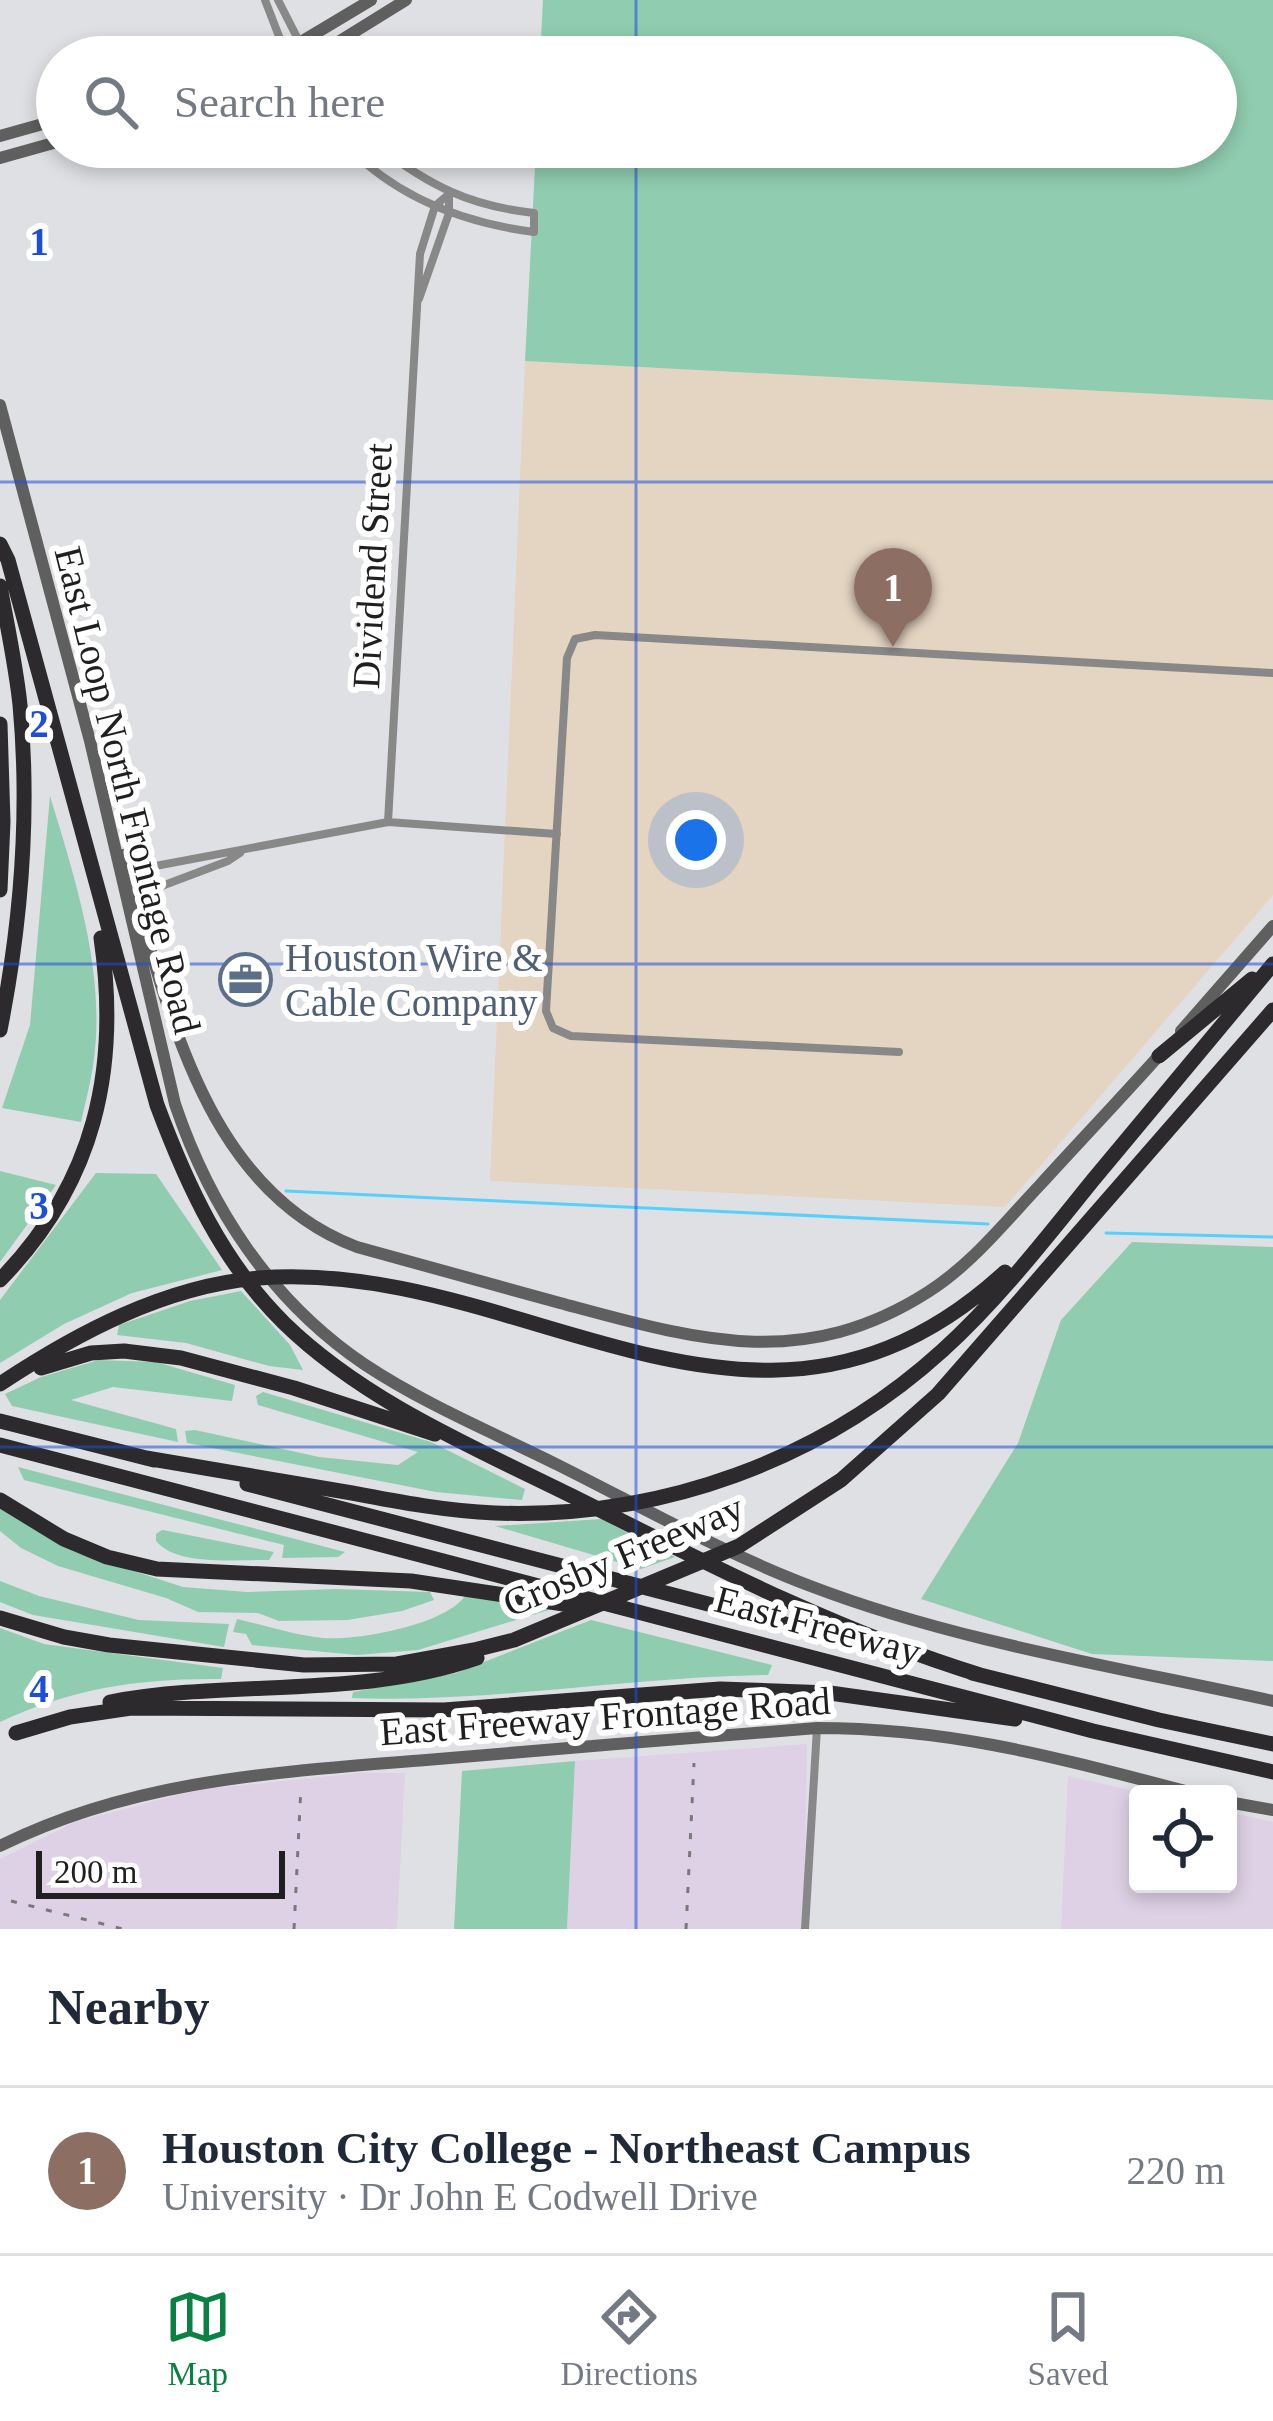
<!DOCTYPE html>
<html lang="en">
<head>
<meta charset="utf-8">
<style>
	body { margin:0; font-family:"Times New Roman",serif; background:#f2f2f3; color:#1f2937 }
	.controls { position:absolute; right:36px; bottom:36px; display:grid; overflow:hidden; border-radius:12px; box-shadow:0 6px 18px #0003 }
	.controls button { width:108px; height:108px; display:grid; place-items:center; padding:0; border:0; border-bottom:3px solid #e0e1e3; background:#fff; color:#1f2937; font:60px sans-serif }
	.scale { position:absolute; left:36px; bottom:30px; width:249px; box-sizing:border-box; padding-left:12px; border:6px solid #1f1f20; border-top:0; font-size:33px; line-height:42px; white-space:nowrap; color:#1f1f20; -webkit-text-stroke:9px #fff; paint-order:stroke }
	.you { position:absolute; left:696px; top:840px; width:42px; height:42px; margin:-30px; border:9px solid #fff; border-radius:50%; background:#1a73e8; box-shadow:0 0 0 18px #1a73e833 }
	.badge { display:grid; place-items:center; width:78px; height:78px; border-radius:50%; background:#0b8043; color:#fff; font-size:39px; font-weight:700 }
	.pin { position:absolute; translate:-50% -99px; filter:drop-shadow(0 3px 6px #0008) }
	.pin::after { content:''; position:absolute; top:63px; width:42px; height:36px; background:inherit; clip-path:polygon(0 0,100% 0,50% 100%) }
	.list { margin:0; padding:0; list-style:none }
	h2 { display:flex; justify-content:space-between; align-items:center; height:156px; margin:0; padding:0 48px; font-size:51px }
	h2 small { font-size:39px; font-weight:400; color:#747a83 }
	.list li { display:grid; grid-template-columns:78px 1fr auto; gap:36px; align-items:center; box-sizing:border-box; height:168px; padding:0 48px; border-top:3px solid #e0e1e3 }
	.list b { display:block; font-size:45px; white-space:nowrap }
	.list p { margin:0; font-size:39px; white-space:nowrap; color:#747a83 }
	.list em { font-size:39px; font-style:normal; color:#747a83 }
	.icon { flex:none; width:66px; height:66px; fill:none; stroke:currentColor; stroke-width:2; stroke-linecap:round; stroke-linejoin:round }
	.map { position:relative; flex:none; width:1273px; height:1929px; overflow:hidden }
	.search { position:absolute; background:#fff; box-shadow:0 6px 18px #0003; left:36px; right:36px; top:36px; height:132px; display:flex; align-items:center; gap:30px; box-sizing:border-box; padding:0 42px; border-radius:66px; color:#747a83; font-size:45px }
	.sheet { height:324px; background:#fff }
	nav { display:flex; justify-content:space-around; align-items:center; box-sizing:border-box; height:168px; border-top:3px solid #e0e1e3; background:#fff; font-size:33px; color:#747a83 }
	nav a { display:grid; justify-items:center; gap:6px }
	nav .on { color:#0b8043 }
	.map>svg:first-child { display:block }
	.industrial { fill:#ded1e5 }
	.education { fill:#e4d4c2 }
	.green { fill:#90ccaf }
	.lines { fill:none; stroke-linecap:round; stroke-linejoin:round }
	.stream { stroke:#57d0fc; stroke-width:3 }
	.street { stroke:#898889; stroke-width:8 }
	.secondary { stroke:#605f60; stroke-width:12 }
	.highway { stroke:#2c2a2c; stroke-width:15 }
	.rail { stroke:#79797b; stroke-width:3; stroke-dasharray:6 12; stroke-linecap:butt }
	.grid { fill:none; stroke:#1d4ed8; stroke-width:3; stroke-opacity:0.55 }
	.labels { text-anchor:middle; dominant-baseline:central; stroke-width:12; stroke-linejoin:round; paint-order:stroke }
	.street-label { font-size:39px; fill:#1f1f20; stroke:#fff }
	.service-label { font-size:39px; fill:#4e5e75; stroke:#fff; text-anchor:start }
	.grid-label { font-size:39px; text-anchor:middle; font-weight:bold; fill:#1d4ed8; stroke:#fff; stroke-width:12; stroke-linejoin:round; paint-order:stroke }
</style>
</head>
<body>
<div class="map">
<svg width="1273" height="1929" viewBox="0 0 1273 1929">
	<rect width="100%" height="100%" fill="#dfe0e3"/>
	<!-- industrial -->
	<path class="industrial" d="M807,1744L804,1929H567L575,1761Z
		M358,1773H405L397,1929H0V1859L75,1822L197,1790Z
		M1068,1776L1148,1794H1138V1884H1228V1812L1273,1822V1929H1061Z"/>
	<!-- education -->
	<path class="education" d="M525,361L1273,400V895L1005,1207L490,1181Z"/>
	<!-- green -->
	<path class="green" d="M543,0H1273V400L525,361L536,147H1216V57H540Z
		M50,796C76,881 107,977 93,1066C90,1085 85,1104 81,1122L2,1108L30,1025Z
		M0,1171L56,1185L0,1262Z
		M96,1173L156,1174L222,1270L132,1293L64,1324L0,1363V1300Z
		M1132,1242L1273,1247V1661L1092,1654L921,1599L1018,1443L1061,1320Z
		M241,1291L290,1345L303,1370L269,1366L186,1343L117,1335L119,1325L190,1301Z
		M99,1360L156,1362L235,1385L232,1401L113,1387L71,1400L176,1429L178,1442L12,1406L5,1394L41,1377Z
		M263,1392L431,1442L525,1489L522,1500L436,1492L187,1443L185,1431L195,1430L319,1457L398,1465L418,1452L258,1405L256,1396Z
		M18,1467L345,1552L338,1557L282,1558L284,1545L24,1480Z
		M0,1506L75,1552L183,1587L247,1592L336,1589L430,1592L434,1600L402,1611L347,1620L279,1621L258,1613L198,1612L166,1598L58,1566L21,1548L0,1531Z
		M601,1519L675,1557L641,1569L495,1526Z
		M162,1530H163L274,1552L269,1560C237,1559 178,1567 156,1541V1534Z
		M0,1581L39,1596L139,1620L229,1624L224,1647L33,1615L0,1602Z
		M465,1596L552,1609L418,1650L357,1655L252,1645L246,1634L233,1632L237,1619C264,1625 294,1635 322,1638C356,1641 445,1625 465,1596Z
		M591,1620L772,1665L768,1675C629,1677 491,1703 352,1698L353,1692L456,1673Z
		M0,1628L44,1644L223,1668L221,1679C143,1678 71,1688 0,1722Z
		M575,1761L567,1929H454L462,1771Z"/>
	<g class="lines">
		<!-- stream -->
		<path class="stream" d="M286,1191L988,1224
			M1106,1233L1273,1237"/>
		<!-- street -->
		<path class="street" d="M265,0L287,57
			M278,0L307,57
			M348,147C398,198 465,223 534,232V213C470,206 430,186 379,147
			M419,299L449,213V194
			M388,822L420,254L435,206L449,194
			M129,871L388,822L557,834
			M138,895L228,861L240,853
			M899,1052L571,1036L553,1028L546,1011L567,658L575,639L595,635L1273,673
			M805,1929L817,1728"/>
		<!-- secondary -->
		<path class="secondary" d="M265,57L301,42L371,0
			M314,57L406,0
			M0,136L57,120
			M0,158L57,142
			M0,405L90,741L175,1104C210,1208 271,1301 364,1364C424,1404 494,1433 558,1465C642,1507 725,1554 813,1587C957,1642 1123,1668 1273,1701
			M123,855C137,889 144,926 154,962C187,1076 237,1202 357,1247C425,1266 492,1284 560,1303C694,1339 801,1373 928,1292C972,1264 1005,1222 1040,1185C1081,1140 1123,1096 1164,1050
			M1181,1031L1273,926
			M1228,1802L1273,1810
			M0,1846C135,1779 279,1772 426,1760C556,1749 687,1738 817,1728C956,1728 1065,1760 1197,1794"/>
		<!-- highway -->
		<path class="highway" d="M0,544L8,560L157,1105C187,1185 222,1262 284,1323C364,1401 473,1447 572,1496C706,1563 837,1631 980,1675
			M0,586C7,625 16,666 20,705C30,814 21,924 0,1030
			M0,724L3,822L0,890
			M1159,1056L1252,979
			M0,1280C95,1183 120,1069 101,938
			M41,1368L91,1353L124,1351L181,1358L294,1388L435,1434
			M0,1384C77,1333 165,1286 259,1278C524,1257 757,1500 1005,1272
			M0,1421L154,1460
			M0,1445L1093,1731L1273,1772
			M146,1458C215,1470 283,1481 352,1493C399,1502 447,1511 495,1513C660,1519 821,1461 943,1350C999,1299 1046,1238 1093,1180C1153,1108 1213,1036 1273,964
			M247,1484L862,1644
			M0,1500L64,1539L107,1557L157,1569L411,1581L590,1608
			M0,1618L64,1637L109,1645L304,1665L397,1664L474,1650L514,1640L739,1546L841,1480L938,1394L1273,1010
			M972,1673L1159,1720L1273,1744
			M110,1702C232,1679 359,1699 477,1658
			M16,1733L70,1717L131,1708L444,1710L720,1689L830,1693L1015,1719"/>
		<!-- rail -->
		<path class="rail" d="M11,1901L123,1929
			M294,1929L301,1786
			M686,1929L694,1763"/>
	</g>
	<!-- grid -->
	<path class="grid" d="M636,0V57M636,147V1929M0,482H1273M0,964H1273M0,1447H1273"/>
	<!-- icons -->
	<defs>
		<symbol id="office-ring" viewBox="-11 -11 22 22"><circle r="9.5" fill="#fff" stroke="#5c6f8a" stroke-width="1.5"/><path d="M-6-3h4V-5.5h4V-3h4V5H-6ZM-1-4.5V-3h2v-1.5ZM-6 0V1H6V0Z" fill="#5c6f8a"/></symbol>
	</defs>
	<g fill-rule="evenodd">
		<use href="#office-ring" x="216" y="950" width="59" height="59"/>
	</g>
	<g class="labels">
		<!-- street labels -->
		<g class="street-label">
			<text transform="translate(372 566) rotate(-87)">Dividend Street</text>
			<text transform="translate(128 790) rotate(76)">East Loop North Frontage Road</text>
			<text transform="translate(623 1555) rotate(-23)">Crosby Freeway</text>
			<text transform="translate(818 1625) rotate(15)">East Freeway</text>
			<text transform="translate(605 1716) rotate(-4)">East Freeway Frontage Road</text>
		</g>
		<!-- service labels -->
		<g class="service-label">
			<text x="285" y="957">Houston Wire &amp;<tspan x="285" dy="45">Cable Company</tspan></text>
		</g>
	</g>
	<g class="grid-label">
		<text x="39" y="255">1</text>
		<text x="39" y="737">2</text>
		<text x="39" y="1219">3</text>
		<text x="39" y="1702">4</text>
	</g>
</svg>
<div class="controls">
<button><svg class="icon" aria-label="locate" viewBox="0 0 24 24"><circle cx="12" cy="12" r="6"/><path d="M12 2v4M12 18v4M2 12h4M18 12h4"/></svg></button>
</div>
<div class="scale">200 m</div>
<div class="you"></div>
<div class="pin badge" style="left:893px;top:647px;background:#8d6e63">1</div>
<div class="search"><svg class="icon" aria-label="search" viewBox="0 0 24 24"><circle cx="10" cy="10" r="6"/><path d="M15 15l6 6"/></svg>Search here</div>
</div>
<section class="sheet">
<h2>Nearby<small></small></h2>
<ul class="list">
<li><span class="badge" style="background:#8d6e63">1</span><div><b>Houston City College - Northeast Campus</b><p>University · Dr John E Codwell Drive</p></div><em>220 m</em></li>
</ul>
</section>
<nav>
<a class="on"><svg class="icon" aria-label="map" viewBox="0 0 24 24"><path d="M3 6l6-2 6 2 6-2v14l-6 2-6-2-6 2zM9 4v14M15 6v14"/></svg>Map</a>
<a><svg class="icon" aria-label="directions" viewBox="0 0 24 24"><path d="M12 3l9 9-9 9-9-9zM9 14v-3h6M13 9l2 2-2 2"/></svg>Directions</a>
<a><svg class="icon" aria-label="saved" viewBox="0 0 24 24"><path d="M7 4h10v16l-5-4-5 4z"/></svg>Saved</a>
</nav>
</body>
</html>
